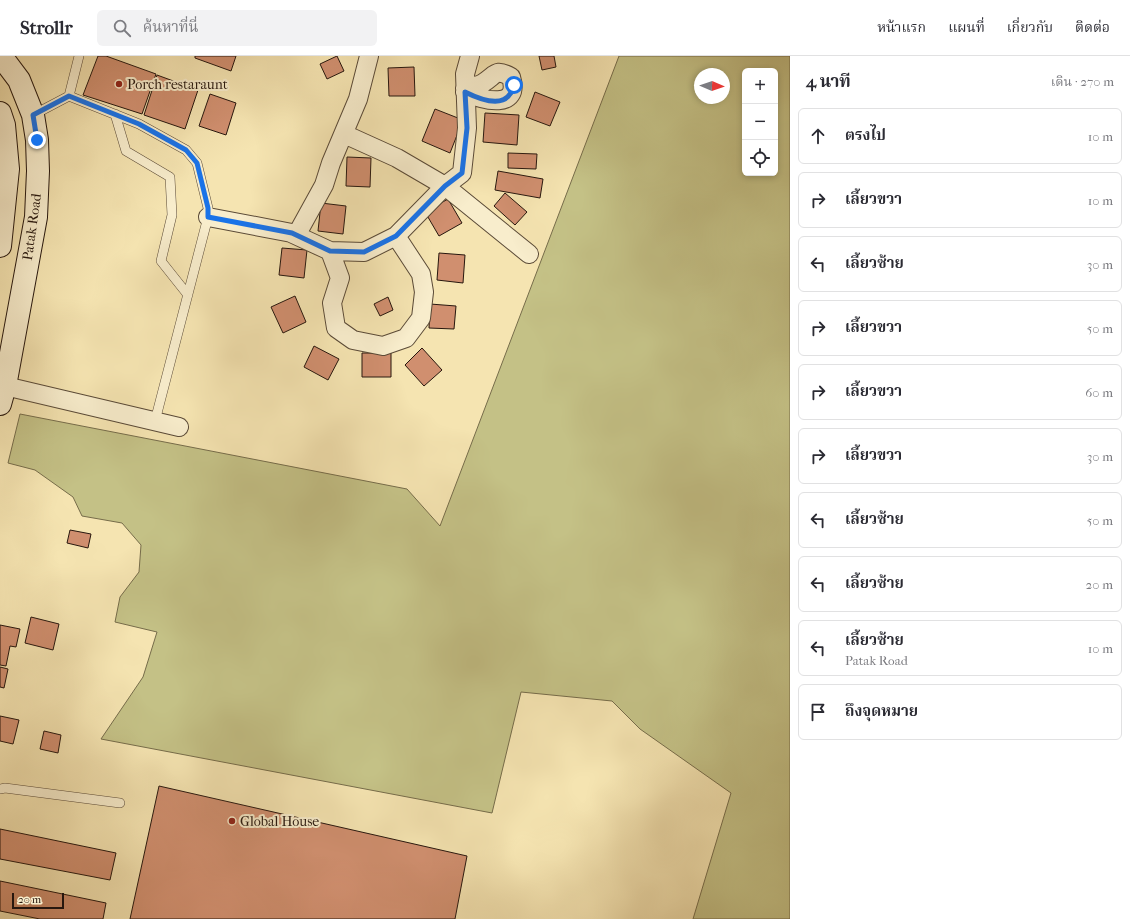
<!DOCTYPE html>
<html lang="th">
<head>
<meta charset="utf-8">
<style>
	body { margin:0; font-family:"IM FELL French Canon","Noto Serif Thai",serif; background:#f2f2f3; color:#2b2b33 }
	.controls { position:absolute; right:12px; top:12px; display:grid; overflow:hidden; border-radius:6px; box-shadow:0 2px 6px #0003 }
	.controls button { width:36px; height:36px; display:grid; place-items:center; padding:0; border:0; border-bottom:1px solid #e1e1e2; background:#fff; color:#2b2b33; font:20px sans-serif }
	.compass { position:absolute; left:694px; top:12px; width:36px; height:36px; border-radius:50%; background:#fff; box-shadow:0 2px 6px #0003; rotate:92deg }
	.scale { position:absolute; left:12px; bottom:10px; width:52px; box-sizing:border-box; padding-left:4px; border:2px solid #27170e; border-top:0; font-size:11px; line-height:14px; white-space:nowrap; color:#27170e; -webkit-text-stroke:3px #f8edcc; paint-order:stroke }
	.stop { position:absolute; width:12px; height:12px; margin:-9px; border:3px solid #1a73e8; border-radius:50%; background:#fff }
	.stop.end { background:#1a73e8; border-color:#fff; box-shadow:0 1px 4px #0008 }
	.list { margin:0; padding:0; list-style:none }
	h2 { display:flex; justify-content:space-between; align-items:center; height:52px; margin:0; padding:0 16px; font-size:17px }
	h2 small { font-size:13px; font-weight:400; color:#7c7c81 }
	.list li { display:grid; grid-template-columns:26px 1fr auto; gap:12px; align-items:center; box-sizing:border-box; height:56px; margin:0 8px 8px; padding:0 8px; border:1px solid #e1e1e2; border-radius:6px }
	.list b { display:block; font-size:15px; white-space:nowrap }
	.list p { margin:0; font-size:13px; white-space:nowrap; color:#7c7c81 }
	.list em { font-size:13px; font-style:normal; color:#7c7c81 }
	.icon { flex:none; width:22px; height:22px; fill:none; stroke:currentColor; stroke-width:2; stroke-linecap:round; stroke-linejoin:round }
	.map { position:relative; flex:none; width:790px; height:863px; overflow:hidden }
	header { display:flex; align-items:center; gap:24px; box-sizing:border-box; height:56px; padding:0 20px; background:#fff; border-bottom:1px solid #e1e1e2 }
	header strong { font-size:19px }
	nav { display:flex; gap:22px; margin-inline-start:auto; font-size:14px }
	.search { width:280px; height:36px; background:#f2f2f3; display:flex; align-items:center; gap:10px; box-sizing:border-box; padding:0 14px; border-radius:6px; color:#7c7c81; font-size:15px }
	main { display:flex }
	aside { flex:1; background:#fff }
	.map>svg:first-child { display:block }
	.green { fill:#c4c186; stroke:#766c4a; fill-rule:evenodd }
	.building { fill:#d08f6f; stroke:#27170e }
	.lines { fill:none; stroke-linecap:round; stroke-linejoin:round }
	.lane-casing { stroke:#5a4a37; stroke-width:10 }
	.street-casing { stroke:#5a4a37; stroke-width:20 }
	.secondary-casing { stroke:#27170e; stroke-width:24 }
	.lane { stroke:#f8edcc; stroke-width:9 }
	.street { stroke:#f8edcc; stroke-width:18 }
	.secondary { stroke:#f8edcc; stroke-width:22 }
	.route { stroke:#1a73e8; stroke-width:5 }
	.poi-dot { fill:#8f2418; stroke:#f8edcc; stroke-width:1.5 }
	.labels { text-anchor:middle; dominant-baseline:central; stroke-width:4; stroke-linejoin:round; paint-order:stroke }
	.poi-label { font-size:14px; fill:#27170e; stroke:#f8edcc; text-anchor:start }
	.street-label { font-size:14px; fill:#27170e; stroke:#f8edcc }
</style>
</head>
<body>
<header>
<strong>Strollr</strong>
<div class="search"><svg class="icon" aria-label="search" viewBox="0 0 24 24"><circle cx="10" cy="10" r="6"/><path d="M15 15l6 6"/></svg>ค้นหาที่นี่</div>
<nav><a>หน้าแรก</a><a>แผนที่</a><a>เกี่ยวกับ</a><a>ติดต่อ</a></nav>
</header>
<main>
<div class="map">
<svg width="790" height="863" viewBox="0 0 790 863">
	<rect width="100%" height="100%" fill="#f5e4b1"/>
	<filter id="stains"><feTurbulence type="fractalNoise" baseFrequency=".005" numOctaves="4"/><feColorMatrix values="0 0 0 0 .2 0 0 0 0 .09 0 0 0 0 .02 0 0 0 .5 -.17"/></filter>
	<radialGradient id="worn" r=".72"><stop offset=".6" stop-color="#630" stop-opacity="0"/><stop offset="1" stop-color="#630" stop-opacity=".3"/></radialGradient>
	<!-- green -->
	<path class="green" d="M619,0H790V863H693L731,737L640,673L612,645L521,636L492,757L101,683L143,621L157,576L115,566L120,541L139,516L141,489L122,467L82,460L73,441L35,414L8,407L20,358L407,433L440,470ZM745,15H775V117H745ZM700,18H724V42H700Z"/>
	<!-- building -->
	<path class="building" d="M98,0H106L156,18L142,58L83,39Z
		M195,0H236L231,15L195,2Z
		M337,0L344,15L327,23L320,8Z
		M539,0H554L556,11L542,14Z
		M414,11L415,40H389L388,12Z
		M157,19L198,34L185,73L144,59Z
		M535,36L560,46L550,70L526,61Z
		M210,38L236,47L226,79L199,70Z
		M435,53L463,64L450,97L422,85Z
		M485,57L519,59L517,89L483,86Z
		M508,97L537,98L536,113L508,112Z
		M347,101L371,102L370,131L346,130Z
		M498,115L543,123L540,142L495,134Z
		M505,137L527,156L515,169L494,150Z
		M448,143L462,167L439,180L425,156Z
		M321,147L346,150L343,178L318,175Z
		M282,192L307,194L304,222L279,219Z
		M439,197L465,199L463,227L437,224Z
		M295,240L306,266L283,277L271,251Z
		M388,241L393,254L380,260L374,248Z
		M430,248L456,250L454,273L429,272Z
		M314,290L339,303L328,324L304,311Z
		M422,292L442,314L424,330L405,309Z
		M362,297H391V321H362Z
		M70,474L91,478L88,492L67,487Z
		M31,561L59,568L53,594L25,587Z
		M0,569L20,573L16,591L10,590L6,610L0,609Z
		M0,611L8,613L4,632L0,631Z
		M0,660L19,664L13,688L0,685Z
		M44,675L61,679L58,697L40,693Z
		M159,730L467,800L455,863H130Z
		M0,773L116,797L110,824L0,803Z
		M0,825L106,847L103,863H40L0,855Z"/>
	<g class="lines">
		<defs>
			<path id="lane" d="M69,40L139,68L186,94L197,107L208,152V161L155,365
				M115,58L126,95L170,121L172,159L161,205L188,239
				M33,59L69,40L79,0
				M0,733L5,732L120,747"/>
			<path id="street" d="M465,32C471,31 478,30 483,27C496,19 495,12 511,21C521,54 483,45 465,36
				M344,78L397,102L445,130L529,198
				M208,161L297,178L324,129L331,107L358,43L369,0
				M291,177L330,195L364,196L396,180L445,130L462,117L467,72L465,18L470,0
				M330,195L340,222L332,247L336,272L353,284L383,290L406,282L421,262L424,236L421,218L396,180
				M5,330L179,371"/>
			<path id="secondary" d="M0,57L4,69L8,113L0,190
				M0,348L5,330L36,161L38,115L37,84L33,59L19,24L1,0"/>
		</defs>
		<!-- lane casing -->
		<use href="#lane" class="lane-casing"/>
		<!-- street casing -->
		<use href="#street" class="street-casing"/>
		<!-- secondary casing -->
		<use href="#secondary" class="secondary-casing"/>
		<!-- lane -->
		<use href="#lane" class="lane"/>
		<!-- street -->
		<use href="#street" class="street"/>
		<!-- secondary -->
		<use href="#secondary" class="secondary"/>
	</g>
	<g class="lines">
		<!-- route -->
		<path class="route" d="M37,84L33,59L69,40L139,68L186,94L197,107L208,152V161L292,177L330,195L364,196L396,180L445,130L462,117L467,72L465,36C477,42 501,52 510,38C512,36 513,32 514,29"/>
	</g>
	<!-- markers -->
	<g class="poi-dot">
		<circle cx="119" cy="28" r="4"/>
		<circle cx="232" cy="765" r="4"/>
	</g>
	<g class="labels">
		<!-- poi labels -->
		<g class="poi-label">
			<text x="127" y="28">Porch restaraunt</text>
			<text x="240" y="765">Global House</text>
		</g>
		<!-- street labels -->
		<g class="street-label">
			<text transform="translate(32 171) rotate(-82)">Patak Road</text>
		</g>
	</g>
	<rect width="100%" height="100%" filter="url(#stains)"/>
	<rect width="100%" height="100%" fill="url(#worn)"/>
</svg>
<div class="controls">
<button>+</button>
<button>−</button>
<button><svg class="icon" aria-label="locate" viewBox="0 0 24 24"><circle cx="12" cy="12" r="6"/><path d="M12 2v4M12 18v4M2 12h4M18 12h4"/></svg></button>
</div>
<svg class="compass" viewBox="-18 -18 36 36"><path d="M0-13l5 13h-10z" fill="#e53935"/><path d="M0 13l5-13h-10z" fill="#7c7c81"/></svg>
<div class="scale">20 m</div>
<div class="stop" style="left:514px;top:29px"></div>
<div class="stop end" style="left:37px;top:84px"></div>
</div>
<aside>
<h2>4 นาที<small>เดิน · 270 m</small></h2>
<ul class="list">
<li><svg class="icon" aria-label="ahead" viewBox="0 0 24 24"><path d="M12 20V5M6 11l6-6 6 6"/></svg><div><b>ตรงไป</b></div><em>10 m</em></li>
<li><svg class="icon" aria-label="right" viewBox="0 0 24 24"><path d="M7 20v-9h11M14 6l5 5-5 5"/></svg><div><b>เลี้ยวขวา</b></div><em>10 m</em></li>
<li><svg class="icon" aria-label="left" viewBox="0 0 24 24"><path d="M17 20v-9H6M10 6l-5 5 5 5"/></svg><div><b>เลี้ยวซ้าย</b></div><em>30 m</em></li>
<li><svg class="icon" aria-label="right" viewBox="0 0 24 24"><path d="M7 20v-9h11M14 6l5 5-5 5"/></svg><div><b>เลี้ยวขวา</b></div><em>50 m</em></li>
<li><svg class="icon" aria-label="right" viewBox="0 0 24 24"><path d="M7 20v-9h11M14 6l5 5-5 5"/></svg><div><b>เลี้ยวขวา</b></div><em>60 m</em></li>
<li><svg class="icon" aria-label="right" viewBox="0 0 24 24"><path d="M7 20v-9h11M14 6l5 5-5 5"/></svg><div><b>เลี้ยวขวา</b></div><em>30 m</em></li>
<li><svg class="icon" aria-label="left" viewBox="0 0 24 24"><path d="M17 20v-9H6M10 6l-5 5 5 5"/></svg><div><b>เลี้ยวซ้าย</b></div><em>50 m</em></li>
<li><svg class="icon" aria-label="left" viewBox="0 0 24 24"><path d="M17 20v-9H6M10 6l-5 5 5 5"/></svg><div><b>เลี้ยวซ้าย</b></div><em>20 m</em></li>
<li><svg class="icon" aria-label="left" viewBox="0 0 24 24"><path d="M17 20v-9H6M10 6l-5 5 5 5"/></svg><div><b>เลี้ยวซ้าย</b><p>Patak Road</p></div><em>10 m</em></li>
<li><svg class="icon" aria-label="arrive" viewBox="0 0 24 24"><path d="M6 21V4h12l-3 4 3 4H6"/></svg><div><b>ถึงจุดหมาย</b></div></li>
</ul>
</aside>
</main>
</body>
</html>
